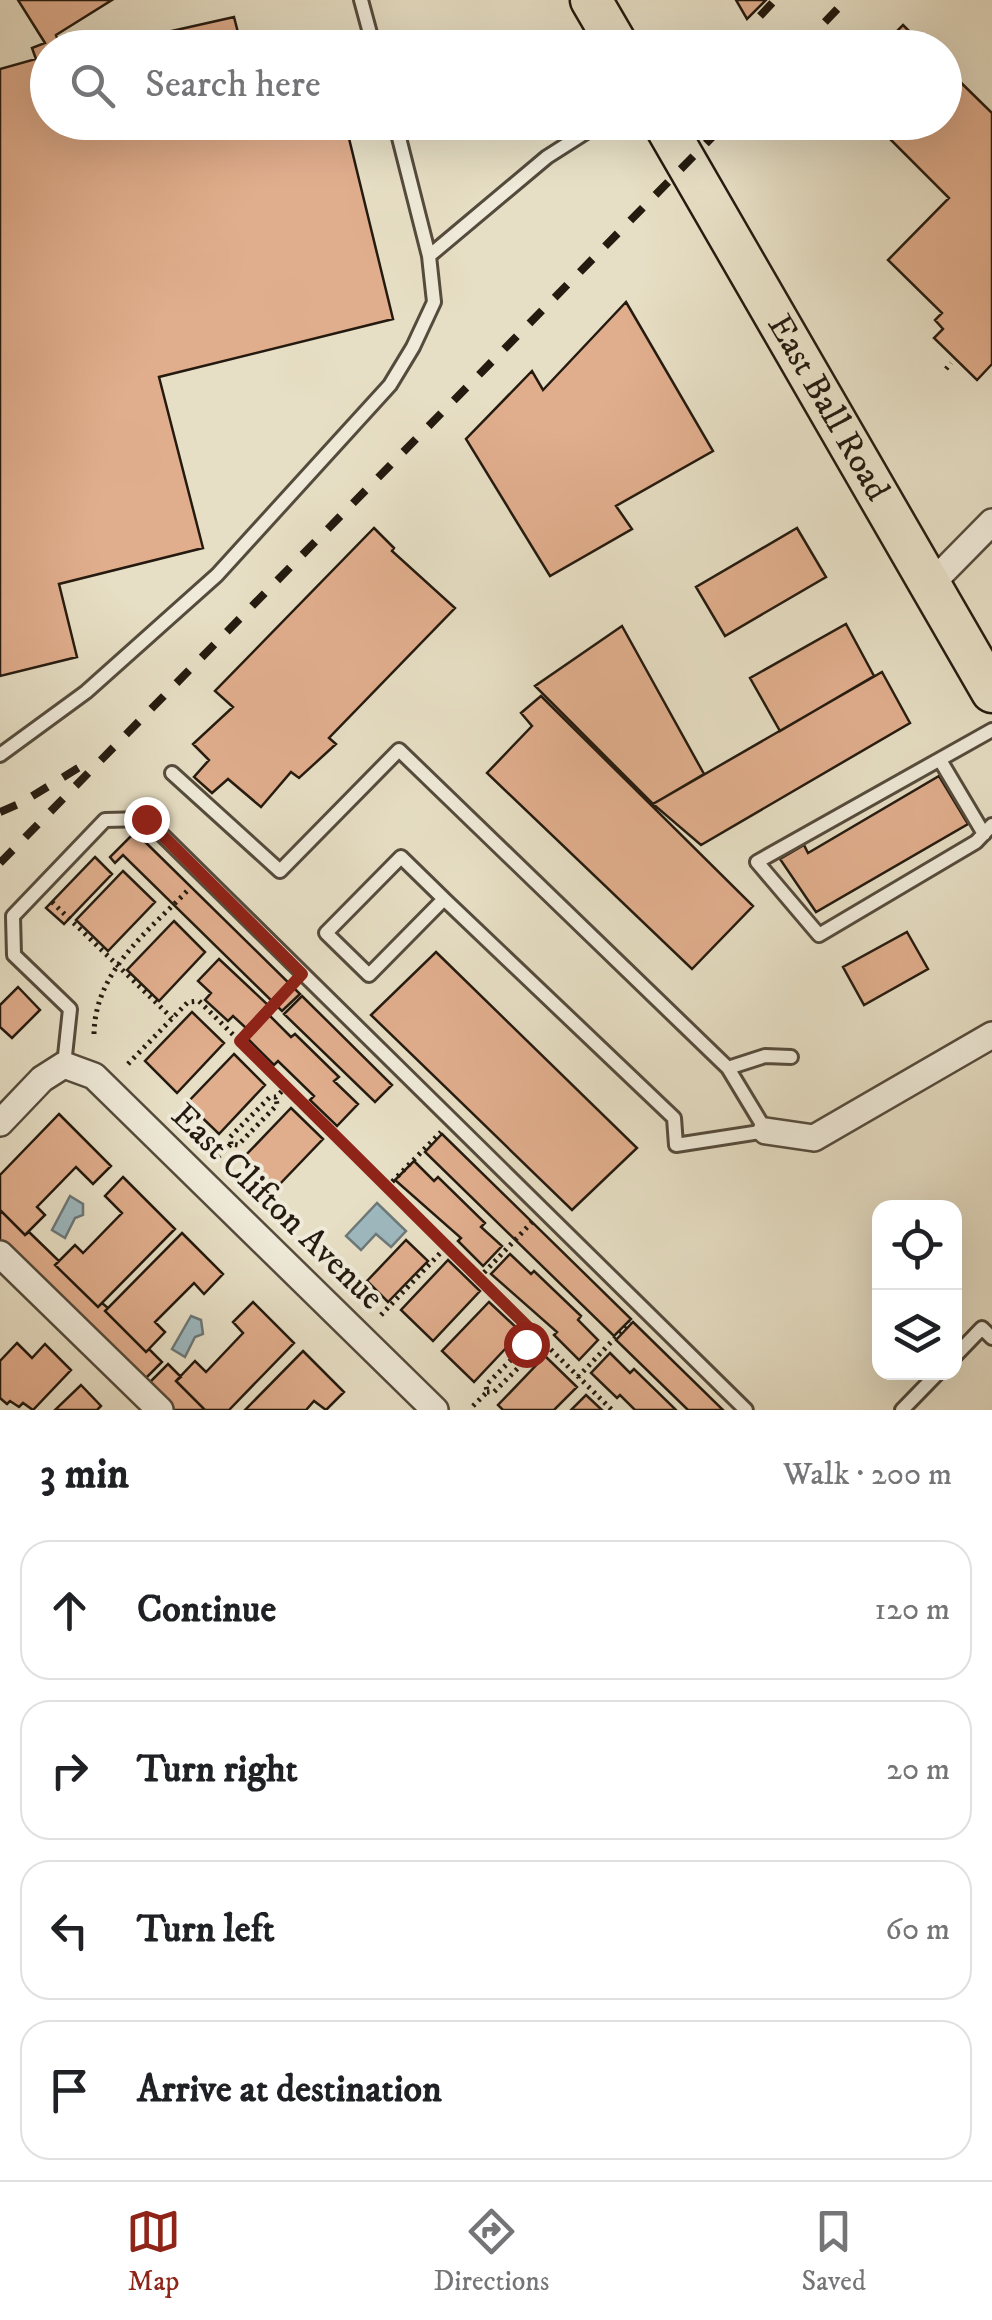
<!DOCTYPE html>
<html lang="en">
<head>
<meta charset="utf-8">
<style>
	body { margin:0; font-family:"IM FELL DW Pica",serif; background:#f6f6f6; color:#202124 }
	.controls { position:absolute; right:30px; bottom:30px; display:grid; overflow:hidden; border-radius:20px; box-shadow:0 10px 40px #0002 }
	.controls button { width:90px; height:90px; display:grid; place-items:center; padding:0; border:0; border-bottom:2px solid #e0e0e0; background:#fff; color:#202124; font:50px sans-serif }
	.stop { position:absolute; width:30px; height:30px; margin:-22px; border:8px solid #8f2418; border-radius:50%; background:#fff }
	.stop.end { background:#8f2418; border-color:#fff; box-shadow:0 2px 10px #0008 }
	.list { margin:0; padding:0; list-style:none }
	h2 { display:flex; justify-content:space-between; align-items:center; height:130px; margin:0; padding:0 40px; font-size:42px }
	h2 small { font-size:32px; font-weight:400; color:#757577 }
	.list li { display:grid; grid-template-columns:65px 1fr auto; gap:30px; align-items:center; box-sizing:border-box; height:140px; margin:0 20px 20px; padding:0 20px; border:2px solid #e0e0e0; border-radius:30px }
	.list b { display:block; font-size:38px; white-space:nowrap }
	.list em { font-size:32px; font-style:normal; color:#757577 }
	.icon { flex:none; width:55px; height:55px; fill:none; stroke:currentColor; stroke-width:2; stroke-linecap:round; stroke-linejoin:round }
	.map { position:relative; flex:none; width:992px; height:1410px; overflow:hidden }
	.search { position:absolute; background:#fff; box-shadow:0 10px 40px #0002; left:30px; right:30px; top:30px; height:110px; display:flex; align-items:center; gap:25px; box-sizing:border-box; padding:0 35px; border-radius:55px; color:#757577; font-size:38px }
	.sheet { height:770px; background:#fff }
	nav { display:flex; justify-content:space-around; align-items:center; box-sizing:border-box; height:140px; border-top:2px solid #e0e0e0; background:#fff; font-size:28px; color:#757577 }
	nav a { display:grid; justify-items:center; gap:5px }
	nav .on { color:#8f2418 }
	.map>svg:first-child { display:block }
	.water { fill:#9db9c0; stroke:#6d7979; stroke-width:2.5 }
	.building { fill:#e1ae8d; stroke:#241a0f; stroke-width:2.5 }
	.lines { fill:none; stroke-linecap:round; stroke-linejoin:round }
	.service-casing { stroke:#554b3c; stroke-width:18 }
	.minor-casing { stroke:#554b3c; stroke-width:30 }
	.primary-casing { stroke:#241a0f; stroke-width:45 }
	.path { stroke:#241a0f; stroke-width:5; stroke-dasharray:2.5 5; stroke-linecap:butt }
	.service { stroke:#efead9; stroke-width:12 }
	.minor { stroke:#efead9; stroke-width:25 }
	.primary { stroke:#e7dfc5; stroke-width:40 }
	.rail { stroke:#241a0f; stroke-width:8; stroke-dasharray:18 18; stroke-linecap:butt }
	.route { stroke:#8f2418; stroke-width:12 }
	.labels { text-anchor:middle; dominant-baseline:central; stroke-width:8; stroke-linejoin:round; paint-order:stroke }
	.street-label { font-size:35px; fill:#241a0f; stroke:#efead9 }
</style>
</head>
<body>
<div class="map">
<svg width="992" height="1410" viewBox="0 0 992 1410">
	<rect width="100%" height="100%" fill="#e7dfc5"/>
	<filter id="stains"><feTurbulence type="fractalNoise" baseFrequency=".002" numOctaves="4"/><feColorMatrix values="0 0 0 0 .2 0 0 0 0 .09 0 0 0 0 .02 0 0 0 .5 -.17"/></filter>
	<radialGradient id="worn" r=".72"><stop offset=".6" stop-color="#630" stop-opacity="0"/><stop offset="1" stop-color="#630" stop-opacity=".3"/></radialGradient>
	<!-- water -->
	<path class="water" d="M70,1196L83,1204V1215L75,1218L65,1238L52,1230Z
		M377,1203L406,1231L391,1247L376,1234L361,1250L346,1236Z
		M191,1316L201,1320L203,1334L195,1337L185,1357L172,1349Z"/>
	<!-- building -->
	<path class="building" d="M18,0H112L56,35L60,48H48V122H345L393,319L159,377L203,548L59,584L77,657L0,676V69L36,59L32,48L45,43Z
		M736,0H766L747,19Z
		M234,17L242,48H96Z
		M903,25L926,48H880Z
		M324,33L327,48H264Z
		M944,66L992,113V364L977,380L934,338L943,329L935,320L942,313L888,260L949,198L873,122H944Z
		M626,302L713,451L616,506L632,529L550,576L466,439L532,371L543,390Z
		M374,528L394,548L392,551L455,608L329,738L336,744L299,778L291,772L261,807L228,779L212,793L194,777L209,760L193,744L233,707L215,691Z
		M797,528L826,577L725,636L696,587Z
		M846,624L874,676L780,731L750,678Z
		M622,626L704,774L653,804L535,686Z
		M882,672L910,723L701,845L653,804Z
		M541,696L753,906L692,969L487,773L532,726L521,713Z
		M939,776L968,824L816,912L780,859L804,845L808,853Z
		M135,832L300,994L282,1011L123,855L115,863L110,857Z
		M95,857L112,874L64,924L46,908Z
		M123,871L155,902L108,951L76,920Z
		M174,921L205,952L159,1001L127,970Z
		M907,932L928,969L864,1005L843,967Z
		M436,952L637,1148L572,1210L371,1015Z
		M219,959L268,1005L246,1028L233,1016L228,1021L205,1000L211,993L198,981Z
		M18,987L40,1010L12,1038L0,1027V1005Z
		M302,996L392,1085L375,1102L284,1014Z
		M192,1012L224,1043L177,1093L145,1061Z
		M269,1015L291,1037L295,1034L339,1077L334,1081L358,1104L337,1126L310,1100L314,1096L278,1061L274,1065L247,1038Z
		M234,1054L265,1085L219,1134L187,1103Z
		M291,1108L323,1139L276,1188L244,1157Z
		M59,1114L111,1166L93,1184L76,1167L37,1207L45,1215L25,1235L0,1210V1175Z
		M442,1134L631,1319L614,1336L425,1152Z
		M414,1161L434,1181L438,1177L485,1223L481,1227L502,1246L483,1266L458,1241L461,1238L395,1180Z
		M123,1177L175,1229L98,1307L55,1265L75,1245L83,1253L122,1213L105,1196Z
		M0,1210L25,1235L29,1232L59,1261L55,1265L98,1307L102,1303L108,1308L105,1311L146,1352L149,1349L162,1362L144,1380L0,1241Z
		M182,1233L223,1274L204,1294L194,1283L155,1322L165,1332L146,1352L105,1311Z
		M406,1240L428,1261L388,1302L367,1281Z
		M510,1254L531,1274L534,1271L581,1316L578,1320L598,1340L579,1360L554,1335L557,1332L491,1274Z
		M448,1260L480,1291L433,1341L401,1310Z
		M253,1302L294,1343L229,1410H205L176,1381L195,1361L206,1372L243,1333L233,1322Z
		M489,1302L521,1332L474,1382L442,1351Z
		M633,1322L723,1410H688L616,1340Z
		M17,1343L32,1358L45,1344L71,1370L33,1410L23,1403L19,1407L10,1401L7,1404L0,1398V1361Z
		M303,1351L344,1392L326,1410L314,1401L306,1410H245Z
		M610,1353L630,1373L634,1369L676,1410H635L620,1395L617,1398L591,1373Z
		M545,1356L577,1387L554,1410H503L498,1405Z
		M168,1364L181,1377L176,1381L205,1410H174L148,1384Z
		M81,1385L101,1406L97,1410H55Z
		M586,1395L602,1410H571Z"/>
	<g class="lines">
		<defs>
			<path id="service" d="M361,0L374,48
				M395,122L429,256L547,157L602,122
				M992,730L757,862L819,935L976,842L992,825
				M0,755L86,692L217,575L390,385L413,347L434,302L429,256
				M940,760L984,834
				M172,773L280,871L399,750L728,1068L766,1131L676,1145L674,1118L444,899L369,975L326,933L401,857L444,899
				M64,1065L70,1009L14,955L13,916L105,820L146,819L746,1410
				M728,1068L765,1056L791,1057
				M954,1357L982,1328L992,1338
				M902,1410L939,1372"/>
			<path id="minor" d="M930,585L992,522
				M0,1123L42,1079L64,1065L94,1076L435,1410
				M766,1131L814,1138L992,1035
				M0,1254L160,1410"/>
			<g id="primary">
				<path d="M591,0L619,48"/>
				<path id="s1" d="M663,122L992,692"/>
			</g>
		</defs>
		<!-- service casing -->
		<use href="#service" class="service-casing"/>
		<!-- minor casing -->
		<use href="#minor" class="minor-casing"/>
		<!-- primary casing -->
		<use href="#primary" class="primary-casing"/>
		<!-- path -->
		<path class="path" d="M946,369L951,363
			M52,902L172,1018
			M94,1034C95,970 149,931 190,888
			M239,1041L292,985
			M128,1064L188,1002L199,1001L612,1410
			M231,1144L230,1137L270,1097H276L286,1087
			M218,1157L231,1144L238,1145L277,1105L276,1097
			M387,1187L441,1132
			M479,1278L532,1222
			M381,1315L447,1246
			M578,1377L630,1322
			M487,1392H494L533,1353L532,1345
			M473,1406L487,1392L486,1385L526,1345H532L539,1338"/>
		<!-- service -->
		<use href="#service" class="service"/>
		<!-- minor -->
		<use href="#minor" class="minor"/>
		<!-- primary -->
		<use href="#primary" class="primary"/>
		<!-- rail -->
		<path class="rail" d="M760,16L775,0
			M800,48L846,0
			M0,812L21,803L83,765
			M0,863L727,122"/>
	</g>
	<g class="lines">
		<!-- route -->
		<path class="route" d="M146,819L302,974L240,1041L539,1338L532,1345L526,1344"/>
	</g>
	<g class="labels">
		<!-- street labels -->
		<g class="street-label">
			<text stroke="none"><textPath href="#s1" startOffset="330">East Ball Road</textPath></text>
			<text transform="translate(277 1207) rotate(44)">East Clifton Avenue</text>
		</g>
	</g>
	<rect width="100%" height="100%" filter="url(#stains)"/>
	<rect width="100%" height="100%" fill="url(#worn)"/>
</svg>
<div class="controls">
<button><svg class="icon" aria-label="locate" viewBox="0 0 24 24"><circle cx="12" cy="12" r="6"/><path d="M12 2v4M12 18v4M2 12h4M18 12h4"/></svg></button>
<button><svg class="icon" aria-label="layers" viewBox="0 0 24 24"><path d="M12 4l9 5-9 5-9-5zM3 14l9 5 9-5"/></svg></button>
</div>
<div class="stop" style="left:526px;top:1344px"></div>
<div class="stop end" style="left:146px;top:819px"></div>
<div class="search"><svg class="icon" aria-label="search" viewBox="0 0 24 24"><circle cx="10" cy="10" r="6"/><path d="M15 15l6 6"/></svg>Search here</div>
</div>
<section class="sheet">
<h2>3 min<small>Walk · 200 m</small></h2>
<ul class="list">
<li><svg class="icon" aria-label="ahead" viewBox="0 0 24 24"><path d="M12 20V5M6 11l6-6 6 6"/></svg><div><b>Continue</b></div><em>120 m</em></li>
<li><svg class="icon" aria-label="right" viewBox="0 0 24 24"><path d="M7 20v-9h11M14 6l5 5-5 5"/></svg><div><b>Turn right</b></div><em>20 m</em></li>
<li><svg class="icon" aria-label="left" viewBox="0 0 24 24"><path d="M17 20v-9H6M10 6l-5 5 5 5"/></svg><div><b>Turn left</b></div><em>60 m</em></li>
<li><svg class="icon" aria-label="arrive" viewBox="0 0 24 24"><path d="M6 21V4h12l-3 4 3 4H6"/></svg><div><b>Arrive at destination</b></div></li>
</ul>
</section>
<nav>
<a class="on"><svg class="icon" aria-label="map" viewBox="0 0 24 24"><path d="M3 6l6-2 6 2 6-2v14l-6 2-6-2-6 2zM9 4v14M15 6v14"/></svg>Map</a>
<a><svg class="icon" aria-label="directions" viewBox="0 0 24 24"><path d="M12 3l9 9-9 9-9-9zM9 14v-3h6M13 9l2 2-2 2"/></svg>Directions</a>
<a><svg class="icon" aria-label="saved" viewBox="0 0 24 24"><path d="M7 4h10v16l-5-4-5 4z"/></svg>Saved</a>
</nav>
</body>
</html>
